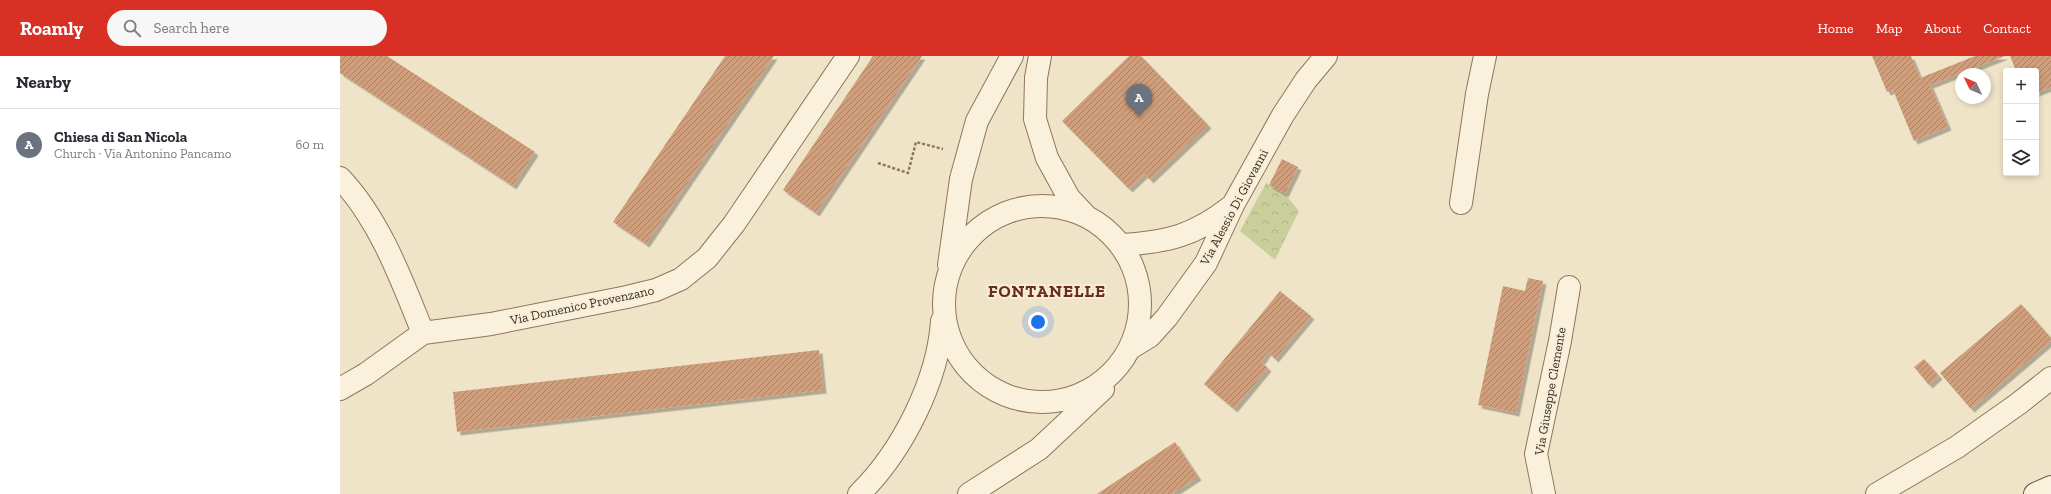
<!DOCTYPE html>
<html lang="en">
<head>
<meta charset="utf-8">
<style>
	body { margin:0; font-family:"Zilla Slab",serif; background:#f7f7f7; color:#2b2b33 }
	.controls { position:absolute; right:12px; top:12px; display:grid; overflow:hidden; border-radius:4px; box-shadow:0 2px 6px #0003 }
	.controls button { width:36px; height:36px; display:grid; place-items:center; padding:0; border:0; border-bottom:1px solid #e1e1e2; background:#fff; color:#2b2b33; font:20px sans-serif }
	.compass { position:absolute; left:1615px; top:12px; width:36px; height:36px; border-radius:50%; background:#fff; box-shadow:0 2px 6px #0003; rotate:314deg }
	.you { position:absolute; left:698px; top:266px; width:14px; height:14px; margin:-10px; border:3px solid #fff; border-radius:50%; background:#1a73e8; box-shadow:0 0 0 6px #1a73e833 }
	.badge { display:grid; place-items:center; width:26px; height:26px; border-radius:50%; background:#d93025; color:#fff; font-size:13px; font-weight:700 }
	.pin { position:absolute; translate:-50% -33px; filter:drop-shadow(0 1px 2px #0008) }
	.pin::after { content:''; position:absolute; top:21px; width:14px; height:12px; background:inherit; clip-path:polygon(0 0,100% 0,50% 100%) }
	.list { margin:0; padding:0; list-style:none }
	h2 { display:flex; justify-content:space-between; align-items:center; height:52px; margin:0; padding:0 16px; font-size:17px }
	h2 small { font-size:13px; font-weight:400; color:#7c7c81 }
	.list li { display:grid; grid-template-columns:26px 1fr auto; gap:12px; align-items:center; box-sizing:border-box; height:72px; padding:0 16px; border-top:1px solid #e1e1e2 }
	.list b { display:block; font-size:15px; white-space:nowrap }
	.list p { margin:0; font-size:13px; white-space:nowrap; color:#7c7c81 }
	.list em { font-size:13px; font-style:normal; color:#7c7c81 }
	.icon { flex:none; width:22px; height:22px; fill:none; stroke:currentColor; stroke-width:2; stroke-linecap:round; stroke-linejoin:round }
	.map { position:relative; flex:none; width:1711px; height:438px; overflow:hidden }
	header { display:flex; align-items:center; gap:24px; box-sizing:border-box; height:56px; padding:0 20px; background:#d93025; color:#fff }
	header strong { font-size:19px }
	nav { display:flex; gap:22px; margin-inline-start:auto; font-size:14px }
	.search { width:280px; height:36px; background:#f7f7f7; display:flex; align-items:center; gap:10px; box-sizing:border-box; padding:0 14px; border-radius:22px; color:#7c7c81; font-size:15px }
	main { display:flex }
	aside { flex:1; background:#fff }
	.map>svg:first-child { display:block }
	.park { fill:url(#park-crowns) }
	.building { fill:url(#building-hatch); filter:url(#shadow) }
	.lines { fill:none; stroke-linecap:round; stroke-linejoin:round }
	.street-casing { stroke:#8d765c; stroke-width:24 }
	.secondary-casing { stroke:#6f573f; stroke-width:24 }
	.path { stroke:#8d765c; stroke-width:2.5; stroke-dasharray:3 2; stroke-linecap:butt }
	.street { stroke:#faf1dc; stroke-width:22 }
	.secondary { stroke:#faf1dc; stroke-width:22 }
	.labels { text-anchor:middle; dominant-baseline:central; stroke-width:4; stroke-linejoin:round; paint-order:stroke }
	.street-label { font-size:13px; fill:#3d2e20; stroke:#f7eed8 }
	.district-label { font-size:17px; font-weight:bold; letter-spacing:1px; fill:#6b2e1e; stroke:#f7eed8 }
</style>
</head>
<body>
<header>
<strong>Roamly</strong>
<div class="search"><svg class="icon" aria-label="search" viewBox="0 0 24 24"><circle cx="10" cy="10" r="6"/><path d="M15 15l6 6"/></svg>Search here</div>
<nav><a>Home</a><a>Map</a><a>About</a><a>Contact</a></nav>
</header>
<main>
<aside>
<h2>Nearby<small></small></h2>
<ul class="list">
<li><span class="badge" style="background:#6b7280">A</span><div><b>Chiesa di San Nicola</b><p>Church · Via Antonino Pancamo</p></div><em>60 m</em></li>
</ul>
</aside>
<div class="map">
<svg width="1711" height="438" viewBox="0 0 1711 438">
	<defs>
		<pattern id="park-crowns" width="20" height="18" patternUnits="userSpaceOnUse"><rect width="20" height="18" fill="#c9cf9b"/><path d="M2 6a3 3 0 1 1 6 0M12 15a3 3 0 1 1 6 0" fill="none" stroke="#aeb285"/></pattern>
		<pattern id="building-hatch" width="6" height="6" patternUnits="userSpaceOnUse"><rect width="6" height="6" fill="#cf9f7d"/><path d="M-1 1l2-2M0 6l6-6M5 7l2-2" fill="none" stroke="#a98266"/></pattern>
		<filter id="shadow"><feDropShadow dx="3.5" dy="3.5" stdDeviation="0" flood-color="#0004"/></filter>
	</defs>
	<rect width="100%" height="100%" fill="#f0e4c8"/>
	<!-- park -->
	<path class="park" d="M926,127L945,138L959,155L935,204L900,175Z"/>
	<!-- building -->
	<path class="building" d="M0,0H47L195,96L173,130L0,17Z
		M385,0H434L306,188L273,166Z
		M533,0H582L476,157L443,134Z
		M789,0H801L868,69L810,124L805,118L789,133L722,65Z
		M1532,0H1571L1580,22L1635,0H1665L1590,29L1608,71L1574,85L1553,34L1547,36Z
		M1670,0H1711V31L1696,37V15H1676Z
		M942,103L958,111L945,138L929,129Z
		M1188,222L1203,225L1176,357L1138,349L1163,230L1185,235Z
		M940,235L971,260L935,303L928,296L921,306L928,312L894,353L864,328Z
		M1681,248L1711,282V285L1631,353L1600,317Z
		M479,294L483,334L117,376L113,336Z
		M1584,303L1599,320L1589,329L1574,311Z
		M835,386L858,421L832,438H757Z"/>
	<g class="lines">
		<defs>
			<path id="street" d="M700,0L696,22L695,63L707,102L729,142L745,159
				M0,122C40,164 62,225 83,277
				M1121,147L1137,38L1145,0
				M604 248a98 98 0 1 1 196 0a98 98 0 1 1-196 0Z
				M781,189C828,186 854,180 892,150
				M609,209L621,123L637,65L672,0
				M792,291L810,280L827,261L866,207L893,149L943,59L966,24L986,0
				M0,333L26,318L83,277L151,268L287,241L316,234L341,223L367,202L394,168L508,0
				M519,438C562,396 598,325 602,265
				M629,438L699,393L763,333
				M1204,438L1196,398L1220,285L1229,231
				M1537,438L1617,391L1678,348L1711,322"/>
			<path id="secondary" d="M1695,438L1711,431"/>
		</defs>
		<!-- street casing -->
		<use href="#street" class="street-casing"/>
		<!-- secondary casing -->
		<use href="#secondary" class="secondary-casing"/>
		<!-- path -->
		<path class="path" d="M538,107L568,117L576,86L603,93"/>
		<!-- street -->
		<use href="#street" class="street"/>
		<!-- secondary -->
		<use href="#secondary" class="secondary"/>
	</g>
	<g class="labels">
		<!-- street labels -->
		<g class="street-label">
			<text transform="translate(894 151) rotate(-62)">Via Alessio Di Giovanni</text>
			<text transform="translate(242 249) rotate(-12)">Via Domenico Provenzano</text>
			<text transform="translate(1210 335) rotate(-80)">Via Giuseppe Clemente</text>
		</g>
		<!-- district labels -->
		<g class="district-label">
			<text x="707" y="235">FONTANELLE</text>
		</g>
	</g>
</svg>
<div class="controls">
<button>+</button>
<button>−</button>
<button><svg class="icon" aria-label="layers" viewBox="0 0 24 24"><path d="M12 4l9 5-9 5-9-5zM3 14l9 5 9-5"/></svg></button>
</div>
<svg class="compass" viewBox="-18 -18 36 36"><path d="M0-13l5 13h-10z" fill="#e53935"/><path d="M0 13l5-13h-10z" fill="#7c7c81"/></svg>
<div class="you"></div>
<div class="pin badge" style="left:799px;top:61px;background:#6b7280">A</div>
</div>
</main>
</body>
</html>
